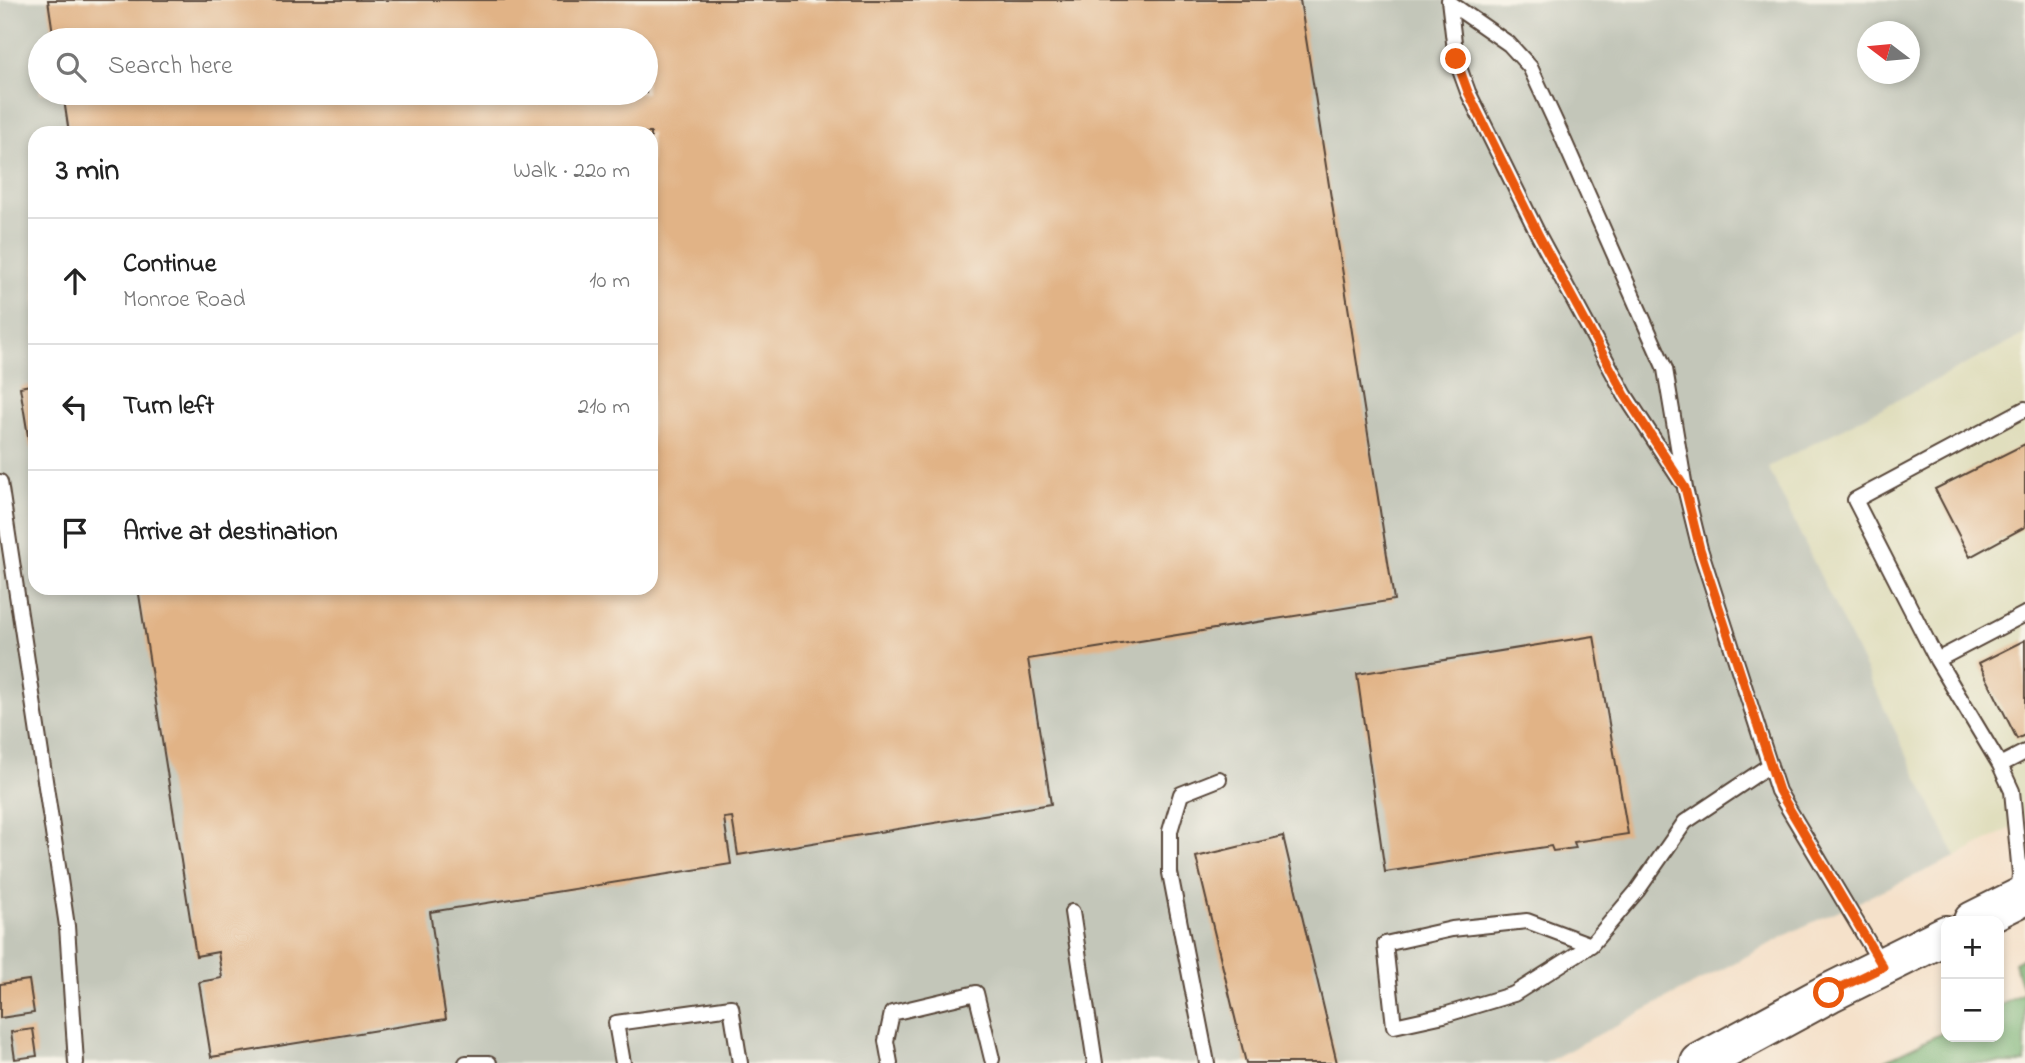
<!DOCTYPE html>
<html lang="en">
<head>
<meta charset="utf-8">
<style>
	body { margin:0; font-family:"Indie Flower",sans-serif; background:#f6f6f6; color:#222 }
	.controls { position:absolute; right:21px; bottom:21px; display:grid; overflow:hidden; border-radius:14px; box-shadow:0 4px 10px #0003 }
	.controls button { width:63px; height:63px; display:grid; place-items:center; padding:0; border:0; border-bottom:2px solid #e0e0e0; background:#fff; color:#222; font:35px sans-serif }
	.compass { position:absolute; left:1857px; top:21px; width:63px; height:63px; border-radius:50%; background:#fff; box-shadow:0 4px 10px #0003; rotate:286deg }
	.stop { position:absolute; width:21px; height:21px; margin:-16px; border:5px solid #ea580c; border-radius:50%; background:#fff }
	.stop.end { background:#ea580c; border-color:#fff; box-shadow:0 2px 7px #0008 }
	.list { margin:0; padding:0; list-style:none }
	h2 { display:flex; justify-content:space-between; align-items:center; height:91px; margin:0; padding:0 28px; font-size:30px }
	h2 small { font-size:23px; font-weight:400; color:#767676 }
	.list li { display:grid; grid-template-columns:46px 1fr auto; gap:21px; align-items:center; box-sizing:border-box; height:126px; padding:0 28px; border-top:2px solid #e0e0e0 }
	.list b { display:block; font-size:26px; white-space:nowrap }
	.list p { margin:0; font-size:23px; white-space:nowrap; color:#767676 }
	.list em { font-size:23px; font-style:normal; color:#767676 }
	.icon { flex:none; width:38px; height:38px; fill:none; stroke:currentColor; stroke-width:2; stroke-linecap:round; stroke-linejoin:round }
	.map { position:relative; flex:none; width:2025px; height:1063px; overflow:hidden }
	.search { position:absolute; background:#fff; box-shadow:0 4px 10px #0003; left:28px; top:28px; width:630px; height:77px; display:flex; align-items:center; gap:18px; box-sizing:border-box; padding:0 24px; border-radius:38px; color:#767676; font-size:26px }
	.panel { position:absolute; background:#fff; box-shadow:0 4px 10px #0003; left:28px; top:126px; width:630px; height:469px; border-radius:21px }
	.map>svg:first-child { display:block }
	.built { fill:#dfddbb }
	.industrial { fill:#c3c6b9; fill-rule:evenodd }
	.forest { fill:#73af6e; stroke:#576c46; stroke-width:2 }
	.building { fill:#e1b386 }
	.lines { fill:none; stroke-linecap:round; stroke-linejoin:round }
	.lane-casing { stroke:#574538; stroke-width:18 }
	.secondary-casing { stroke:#574538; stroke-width:42 }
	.lane { stroke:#fff; stroke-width:14 }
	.secondary { stroke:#fff; stroke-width:38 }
	.route { stroke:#ea580c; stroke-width:9 }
</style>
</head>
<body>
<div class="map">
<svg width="2025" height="1063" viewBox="0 0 2025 1063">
	<rect width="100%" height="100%" fill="#f7f3e8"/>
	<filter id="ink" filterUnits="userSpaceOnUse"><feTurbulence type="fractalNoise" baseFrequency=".0143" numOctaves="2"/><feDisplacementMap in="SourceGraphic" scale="14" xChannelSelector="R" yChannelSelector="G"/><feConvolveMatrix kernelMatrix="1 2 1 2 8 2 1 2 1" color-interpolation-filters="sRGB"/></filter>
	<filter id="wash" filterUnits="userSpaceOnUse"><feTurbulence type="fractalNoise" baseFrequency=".00686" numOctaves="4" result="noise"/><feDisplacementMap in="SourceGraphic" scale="28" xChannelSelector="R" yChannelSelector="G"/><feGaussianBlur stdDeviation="1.57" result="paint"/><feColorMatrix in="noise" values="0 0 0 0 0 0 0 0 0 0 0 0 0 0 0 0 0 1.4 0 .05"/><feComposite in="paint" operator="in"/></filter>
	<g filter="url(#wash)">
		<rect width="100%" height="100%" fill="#f5e1ca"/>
		<!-- built -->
		<path class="built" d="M2025,334V821L1956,857L1768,467Z"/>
		<!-- industrial -->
		<path class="industrial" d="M0,0H2025V334L1768,467L1956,857L1800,928L1545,1063H0ZM1868,32H1910V74H1868ZM40,40H646V93H40ZM35,133H651V588H35Z"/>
		<!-- forest -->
		<path class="forest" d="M2025,957V1063H1880L1946,1031V1037H1999V1006L2024,993L2014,963Z"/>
		<g id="blocks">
			<!-- building -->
			<path class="building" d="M48,0H1300L1394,600L1028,659L1051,804L738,855L732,817L724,818L731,864L430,912L446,1019L211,1057L199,982L222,978L218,952L196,956L138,588H651V133H69L63,93H646V40H54Z
				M35,384V448H30L20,387Z
				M2025,444V527L1970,557L1935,489Z
				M1594,636L1628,834L1574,842L1576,848L1553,851L1551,846L1385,872L1357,674Z
				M2025,640V735L2017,739L1979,663Z
				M1283,836L1337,1063H1246L1196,857Z
				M29,980L34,1013L0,1018V984Z
				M33,1029L37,1056L15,1059L11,1032Z"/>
		</g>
	</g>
	<g filter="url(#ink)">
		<use href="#blocks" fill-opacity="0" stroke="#574538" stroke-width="2"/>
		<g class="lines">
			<defs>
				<path id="lane" d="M1449,0L1456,59L1468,92L1539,236L1625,395L1681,481
					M1450,3L1509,44L1530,67L1561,134L1665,369L1685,488L1700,549L1778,791L1882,965
					M0,482L67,926L76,1063
					M1937,660L1855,500L2025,409
					M2000,765L2025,752
					M2018,895L2020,874L2012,791L2000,765L1937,660L2025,614
					M1072,912L1095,1063
					M1591,945L1527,921L1452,929L1385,944L1394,1026L1444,1015L1514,994L1591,945L1637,891L1685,822L1770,765
					M466,1063H489
					M623,1063L616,1023L731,1007L740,1063
					M890,1063L886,1041L892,1013L976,993L992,1059
					M1207,1063L1170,873V831L1181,794L1219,779"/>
				<path id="secondary" d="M1973,921L2025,895
					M1700,1063L1829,993L1946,935"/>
			</defs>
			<!-- lane casing -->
			<use href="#lane" class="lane-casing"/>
			<!-- secondary casing -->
			<use href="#secondary" class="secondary-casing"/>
			<!-- lane -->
			<use href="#lane" class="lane"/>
			<!-- secondary -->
			<use href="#secondary" class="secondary"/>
		</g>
	</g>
	<g class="lines" filter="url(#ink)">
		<!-- route -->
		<path class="route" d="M1456,59L1468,92L1539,236L1625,395L1685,488L1700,549L1779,791L1883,967L1829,993"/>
	</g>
</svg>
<div class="controls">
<button>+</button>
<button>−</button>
</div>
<svg class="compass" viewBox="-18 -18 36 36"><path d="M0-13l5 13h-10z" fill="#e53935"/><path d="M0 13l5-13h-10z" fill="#767676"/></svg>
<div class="stop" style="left:1829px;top:993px"></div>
<div class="stop end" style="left:1456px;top:59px"></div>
<div class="search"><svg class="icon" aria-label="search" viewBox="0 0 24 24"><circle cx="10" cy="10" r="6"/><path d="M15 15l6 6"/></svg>Search here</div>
<section class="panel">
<h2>3 min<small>Walk · 220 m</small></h2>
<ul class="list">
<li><svg class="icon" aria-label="ahead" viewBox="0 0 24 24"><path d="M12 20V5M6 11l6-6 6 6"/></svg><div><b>Continue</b><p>Monroe Road</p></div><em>10 m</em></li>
<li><svg class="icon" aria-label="left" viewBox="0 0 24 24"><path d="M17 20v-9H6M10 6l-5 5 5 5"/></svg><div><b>Turn left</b></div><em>210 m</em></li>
<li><svg class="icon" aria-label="arrive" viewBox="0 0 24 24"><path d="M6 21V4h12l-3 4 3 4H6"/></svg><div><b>Arrive at destination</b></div></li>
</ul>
</section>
</div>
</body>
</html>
